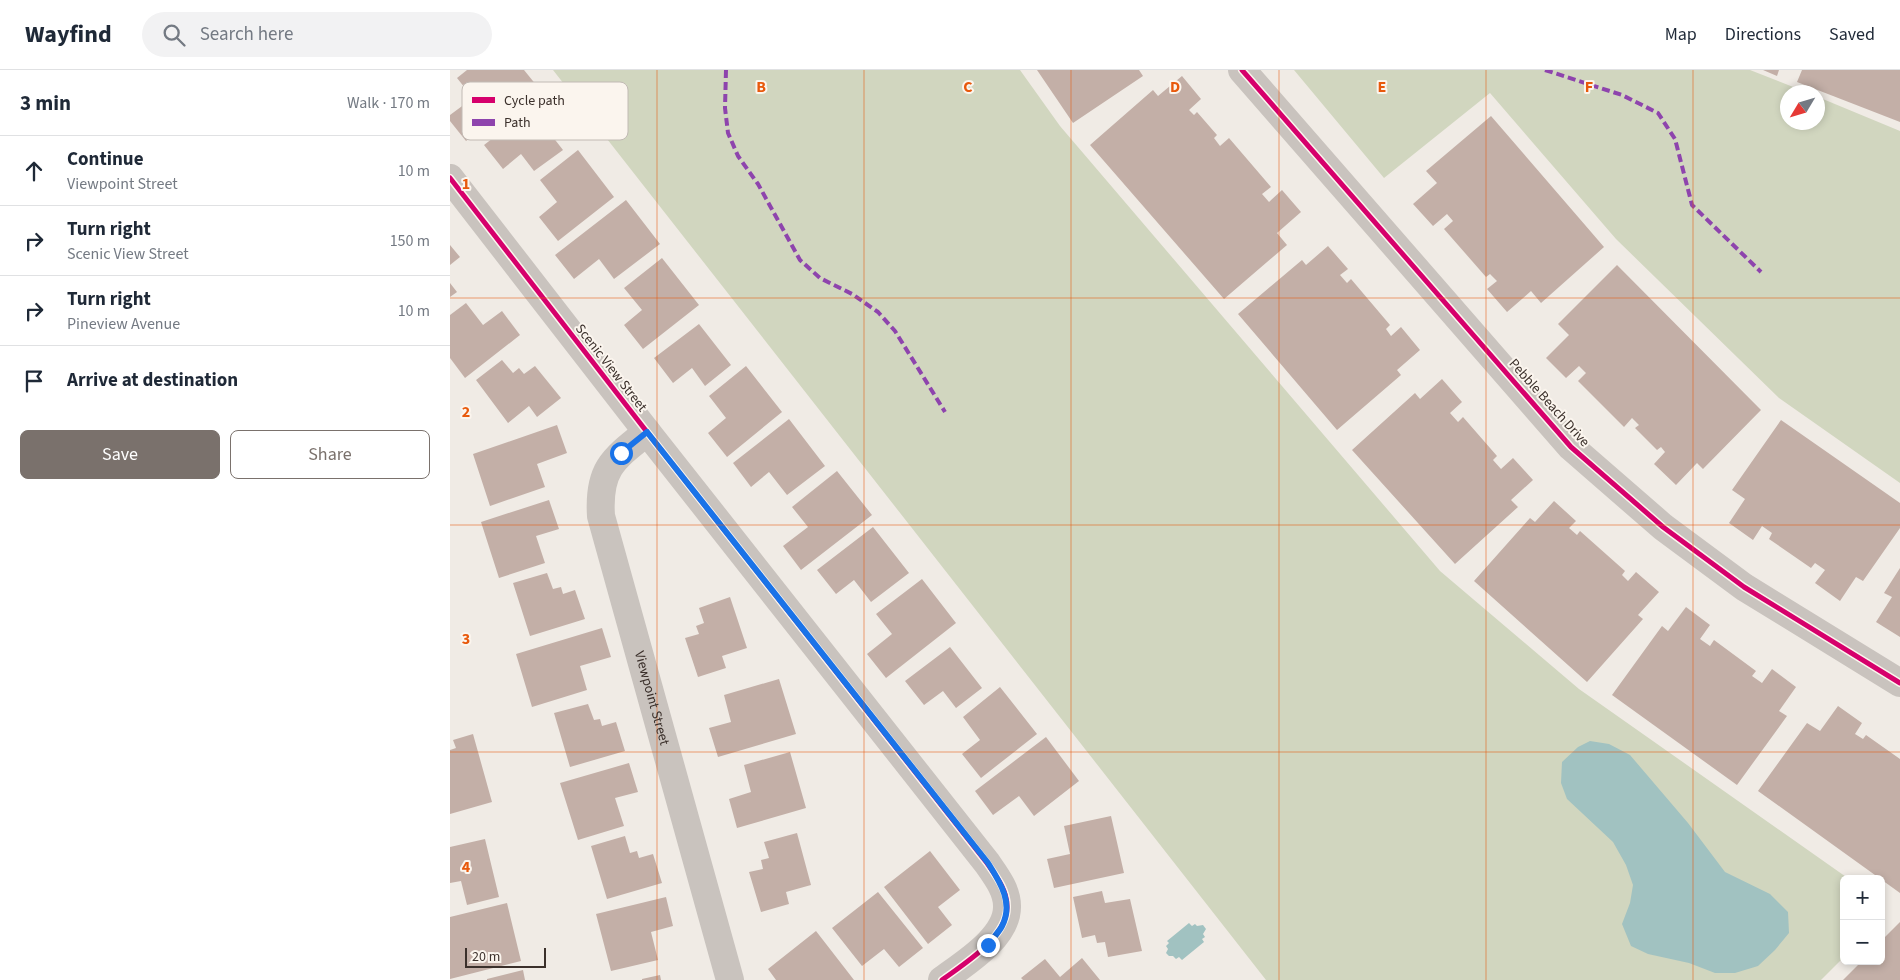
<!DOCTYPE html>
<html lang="en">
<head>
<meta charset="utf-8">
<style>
	body { margin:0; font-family:"Source Sans 3",sans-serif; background:#f2f2f3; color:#1f2937 }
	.controls { position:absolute; right:15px; bottom:15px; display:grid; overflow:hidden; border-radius:8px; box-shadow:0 2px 8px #0003 }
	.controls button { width:45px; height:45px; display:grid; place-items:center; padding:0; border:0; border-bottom:1px solid #e0e1e3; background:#fff; color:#1f2937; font:25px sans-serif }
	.compass { position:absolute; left:1330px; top:15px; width:45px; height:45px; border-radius:50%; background:#fff; box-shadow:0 2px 8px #0003; rotate:232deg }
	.scale { position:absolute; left:15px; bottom:12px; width:81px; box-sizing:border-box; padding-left:5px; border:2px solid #3b302b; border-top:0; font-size:14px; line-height:18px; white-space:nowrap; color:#3b302b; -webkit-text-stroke:4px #fbf5ee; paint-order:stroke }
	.stop { position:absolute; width:15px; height:15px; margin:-11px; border:4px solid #1a73e8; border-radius:50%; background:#fff }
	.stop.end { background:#1a73e8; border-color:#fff; box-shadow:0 1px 5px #0008 }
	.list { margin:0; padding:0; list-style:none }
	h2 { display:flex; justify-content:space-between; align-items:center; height:65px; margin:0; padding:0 20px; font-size:21px }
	h2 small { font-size:16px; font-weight:400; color:#747a83 }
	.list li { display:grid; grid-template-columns:32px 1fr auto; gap:15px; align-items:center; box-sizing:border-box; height:70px; padding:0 20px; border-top:1px solid #e0e1e3 }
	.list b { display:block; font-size:19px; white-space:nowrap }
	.list p { margin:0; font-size:16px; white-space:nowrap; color:#747a83 }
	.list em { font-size:16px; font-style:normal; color:#747a83 }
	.actions { display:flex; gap:10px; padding:15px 20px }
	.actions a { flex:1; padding:11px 0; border:1px solid #7a716c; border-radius:8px; text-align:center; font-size:18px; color:#7a716c }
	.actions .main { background:#7a716c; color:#fff }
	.icon { flex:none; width:28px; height:28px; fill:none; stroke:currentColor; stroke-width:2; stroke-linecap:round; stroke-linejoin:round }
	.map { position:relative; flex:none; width:1450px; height:910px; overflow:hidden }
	header { display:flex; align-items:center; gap:30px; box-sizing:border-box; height:70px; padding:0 25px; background:#fff; border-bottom:1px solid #e0e1e3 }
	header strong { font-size:24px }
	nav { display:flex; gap:28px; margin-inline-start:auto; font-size:18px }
	.search { width:350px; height:45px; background:#f2f2f3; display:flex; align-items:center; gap:12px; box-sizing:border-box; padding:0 18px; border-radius:28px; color:#747a83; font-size:19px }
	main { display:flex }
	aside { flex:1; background:#fff }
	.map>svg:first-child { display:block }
	.green { fill:#d1d6bf }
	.water { fill:#a1c2c1 }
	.building { fill:#c3afa7 }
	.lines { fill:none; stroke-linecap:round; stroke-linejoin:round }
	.street { stroke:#c9c3be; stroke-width:28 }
	.quiet { stroke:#8e44ad; stroke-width:4; stroke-dasharray:8 4; stroke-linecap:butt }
	.cycleway-casing { stroke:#fbf5ee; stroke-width:8 }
	.cycleway { stroke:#d6006c; stroke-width:5 }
	.route { stroke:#1a73e8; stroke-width:6 }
	.grid { fill:none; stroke:#e8590c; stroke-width:1; stroke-opacity:0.55 }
	.labels { text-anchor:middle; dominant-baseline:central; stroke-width:4; stroke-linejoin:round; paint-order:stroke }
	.street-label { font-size:14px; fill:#3b302b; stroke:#fbf5ee }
	.key { fill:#fbf5ee; stroke:#c1bab4; stroke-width:1 }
	.key-label { font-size:14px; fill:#3b302b }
	.grid-label { font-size:16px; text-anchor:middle; font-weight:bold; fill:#e8590c; stroke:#fbf5ee; stroke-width:4; stroke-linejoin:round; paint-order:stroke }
</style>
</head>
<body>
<header>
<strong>Wayfind</strong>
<div class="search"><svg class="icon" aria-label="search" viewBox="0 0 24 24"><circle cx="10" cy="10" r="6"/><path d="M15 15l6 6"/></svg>Search here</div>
<nav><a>Map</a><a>Directions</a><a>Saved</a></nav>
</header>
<main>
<aside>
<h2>3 min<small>Walk · 170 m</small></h2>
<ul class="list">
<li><svg class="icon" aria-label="ahead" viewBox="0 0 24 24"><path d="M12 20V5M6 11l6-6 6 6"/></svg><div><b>Continue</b><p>Viewpoint Street</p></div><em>10 m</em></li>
<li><svg class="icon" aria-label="right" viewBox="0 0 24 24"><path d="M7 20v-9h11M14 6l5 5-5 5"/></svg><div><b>Turn right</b><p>Scenic View Street</p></div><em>150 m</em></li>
<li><svg class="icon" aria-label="right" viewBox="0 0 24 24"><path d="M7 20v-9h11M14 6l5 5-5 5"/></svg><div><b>Turn right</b><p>Pineview Avenue</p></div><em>10 m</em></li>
<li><svg class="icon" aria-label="arrive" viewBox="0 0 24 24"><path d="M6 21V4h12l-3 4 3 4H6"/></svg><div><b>Arrive at destination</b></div></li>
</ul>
<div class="actions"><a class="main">Save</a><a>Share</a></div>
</aside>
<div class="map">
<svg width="1450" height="910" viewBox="0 0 1450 910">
	<rect width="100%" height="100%" fill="#f0ebe5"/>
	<!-- green -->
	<path class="green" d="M103,0H570L610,56L990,501L1129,619L1399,809H1394V887L1371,910H816Z
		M844,0H1300L1356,22H1338V52H1368V27L1450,61V413L1329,328L1166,169L1040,23L934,108Z"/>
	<!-- water -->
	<path class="water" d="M1140,671L1159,674L1180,685L1238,753L1275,802L1320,824L1338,842L1339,863L1325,880L1308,896L1285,903H1265L1239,893L1198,884L1181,876L1172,854L1180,833L1183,815L1176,795L1163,772L1117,729L1111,713L1112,692L1128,677Z
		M739,853L742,856L745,854L747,856L753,855L756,859L753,864L755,867L752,869L754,872L732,890L729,887L726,889L723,886H719L716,883L718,879L716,876L719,873L717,871Z"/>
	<!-- building -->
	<path class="building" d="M17,0H74L87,16L16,71L0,51V45L23,28L7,8Z
		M587,0H689L693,6L623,53Z
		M1313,0H1329L1327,6Z
		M1352,0H1450V52L1347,12Z
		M732,6L751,29L739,40L744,45L747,42L767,65L764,68L770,76L779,68L821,117L812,124L819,132L832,120L851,142L827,163L837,175L774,229L640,75L703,20L708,26Z
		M81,39L113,80L84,101L71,84L53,99L34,75Z
		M1041,46L1154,177L1091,233L1081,221L1057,242L1037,219L1047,211L1040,204L1036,207L994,159L1003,151L997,144L983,156L963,134L987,113L976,101Z
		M128,80L164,127L108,171L89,147L107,132L90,110Z
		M176,130L210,174L164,209L149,189L124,209L105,185Z
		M0,175L10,187L0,195Z
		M878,176L898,199L890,205L897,213L901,209L940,255L936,259L941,266L951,257L970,280L947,300L951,305L887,360L788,244L852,190L856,195Z
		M212,188L249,235L193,279L174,255L192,240L174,218Z
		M1167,195L1311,340L1253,399L1247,393L1226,415L1204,394L1215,382L1211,377L1207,380L1185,358L1189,355L1182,348L1174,357L1128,311L1136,303L1129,296L1116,308L1096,288L1119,265L1108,254Z
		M0,213L7,222L0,227Z
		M16,233L33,255L52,241L70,265L15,308L0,288V245Z
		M249,254L281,295L255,316L242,298L223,313L204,288Z
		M52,290L63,303L69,298L74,304L85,296L111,328L87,347L79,336L58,353L26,310Z
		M296,296L332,342L277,387L258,363L276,348L259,326Z
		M992,309L1012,332L1000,343L1008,352L1013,347L1047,386L1043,390L1051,399L1063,388L1083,410L1061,430L1068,437L1005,494L902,380L965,323L970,329Z
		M339,349L375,396L337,425L319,402L301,417L283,393Z
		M1331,350L1450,433V458L1413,511L1406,507L1390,531L1365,513L1375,500L1365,493L1361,498L1319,469L1322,463L1312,456L1303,470L1279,453L1295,429L1282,420Z
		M107,355L117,383L87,394L95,417L40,436L23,384Z
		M387,401L422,445L351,500L333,476L358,457L342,437Z
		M99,430L109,459L86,466L95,493L49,508L31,452Z
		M1104,431L1126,451L1119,458L1127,465L1130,461L1175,501L1172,505L1178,511L1186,502L1209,522L1188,545L1193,549L1137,612L1024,511L1080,448L1085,452Z
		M423,457L459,503L421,532L404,510L386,524L367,500Z
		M1450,498V567L1426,552L1442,527L1434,523Z
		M97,503L103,519L111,517L113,524L125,520L135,549L80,566L63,513Z
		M472,509L506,553L436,608L417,584L442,564L426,544Z
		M280,527L297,578L272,586L276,598L248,607L235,568L249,564L246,556L254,553L249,538Z
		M1236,537L1260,555L1250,569L1260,576L1264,570L1306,601L1302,606L1312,613L1322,599L1346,617L1329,641L1337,646L1287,715L1162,625L1212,556L1218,561Z
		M152,558L161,587L130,596L137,620L82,637L66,584Z
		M500,577L532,618L506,638L493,621L474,635L455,611Z
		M329,609L346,664L268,687L259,658L281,652L274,625Z
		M550,617L587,664L531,708L512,684L530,670L513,647Z
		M138,634L144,650L150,649L152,656L166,652L175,681L120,697L104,643Z
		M1388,636L1412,653L1405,664L1413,669L1416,665L1450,689V823L1308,721L1357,653L1370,661Z
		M23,664L42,732L0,744V680L6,678L3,670Z
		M596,667L629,711L584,746L569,726L543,745L525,721Z
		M340,682L356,738L287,758L279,729L301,722L294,695Z
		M179,693L188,722L165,728L174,756L128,770L110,713Z
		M661,746L674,803L604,818L597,789L620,784L614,756Z
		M347,763L361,815L336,822L339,834L311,842L299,802L313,799L311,790L319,788L314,772Z
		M175,766L180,783L187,781L189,788L203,784L212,813L157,829L141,776Z
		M35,769L49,827L17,835L11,811L0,813V777Z
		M480,781L510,820L488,837L502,855L478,874L434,817Z
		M652,821L655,833L680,829L692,881L658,887L655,872L647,873L645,865L632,868L623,827Z
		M428,822L473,878L449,897L434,879L412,896L382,858Z
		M216,827L223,856L201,862L208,890L161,901L146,844Z
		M57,833L71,891L0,909V847Z
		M1450,852V910H1393L1412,891H1431V871Z
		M366,861L404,910H326L318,899Z
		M632,888L650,910H573L571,908L595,889L610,907Z
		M73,900L75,910H37V909Z
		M210,905L211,910H192V909Z"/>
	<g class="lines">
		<!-- street -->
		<g class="street">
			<path d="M792,0L1121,377L1213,457L1294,517L1450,613"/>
			<path d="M0,108L197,362L537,793C546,806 557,820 557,836C558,867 515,893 492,910"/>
			<path id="s1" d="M197,362C163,389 148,399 151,446L280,910"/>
		</g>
		<!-- quiet -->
		<path class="quiet" d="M276,0L275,38L278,63L288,86L308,114L350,190L370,208L402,224L428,242L445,261L495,342
			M1095,0L1172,25L1208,43L1225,69L1242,135L1311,202"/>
		<defs>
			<path id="cycleway" d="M792,0L1121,377L1213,457L1294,517L1450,613
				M0,108L197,362L537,793C546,806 557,820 557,836C558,867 515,893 492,910"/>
		</defs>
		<!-- cycleway casing -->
		<use href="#cycleway" class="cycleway-casing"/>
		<!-- cycleway -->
		<use href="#cycleway" class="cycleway"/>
	</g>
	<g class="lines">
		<!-- route -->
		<path class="route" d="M171,383L197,362L538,793C550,812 564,833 552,856C549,862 542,869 538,875"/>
	</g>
	<!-- grid -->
	<path class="grid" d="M207,0V910M414,0V910M621,0V910M829,0V910M1036,0V910M1243,0V910M0,228H1450M0,455H1450M0,682H1450"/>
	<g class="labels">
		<!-- street labels -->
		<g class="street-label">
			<text transform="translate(161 298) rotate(52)">Scenic View Street</text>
			<text transform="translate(1099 333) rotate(48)">Pebble Beach Drive</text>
			<text stroke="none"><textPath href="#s1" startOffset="291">Viewpoint Street</textPath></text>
		</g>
	</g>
	<!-- legend -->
	<rect x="12" y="12" width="166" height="58" rx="8" class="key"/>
	<rect x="22" y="27" width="23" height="6" fill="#d6006c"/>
	<rect x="22" y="49" width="23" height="7" fill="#8e44ad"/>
	<g class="key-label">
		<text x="54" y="35">Cycle path</text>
		<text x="54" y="57">Path</text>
	</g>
	<g class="grid-label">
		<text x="311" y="22">B</text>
		<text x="518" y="22">C</text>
		<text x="725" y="22">D</text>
		<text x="932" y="22">E</text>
		<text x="1139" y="22">F</text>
		<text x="16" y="119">1</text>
		<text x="16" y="347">2</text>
		<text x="16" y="574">3</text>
		<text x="16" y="802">4</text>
	</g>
</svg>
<div class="controls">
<button>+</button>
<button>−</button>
</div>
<svg class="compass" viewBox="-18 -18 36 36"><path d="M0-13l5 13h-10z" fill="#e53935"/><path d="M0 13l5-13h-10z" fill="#747a83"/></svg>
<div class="scale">20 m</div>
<div class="stop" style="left:171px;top:383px"></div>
<div class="stop end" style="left:538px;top:875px"></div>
</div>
</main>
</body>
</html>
